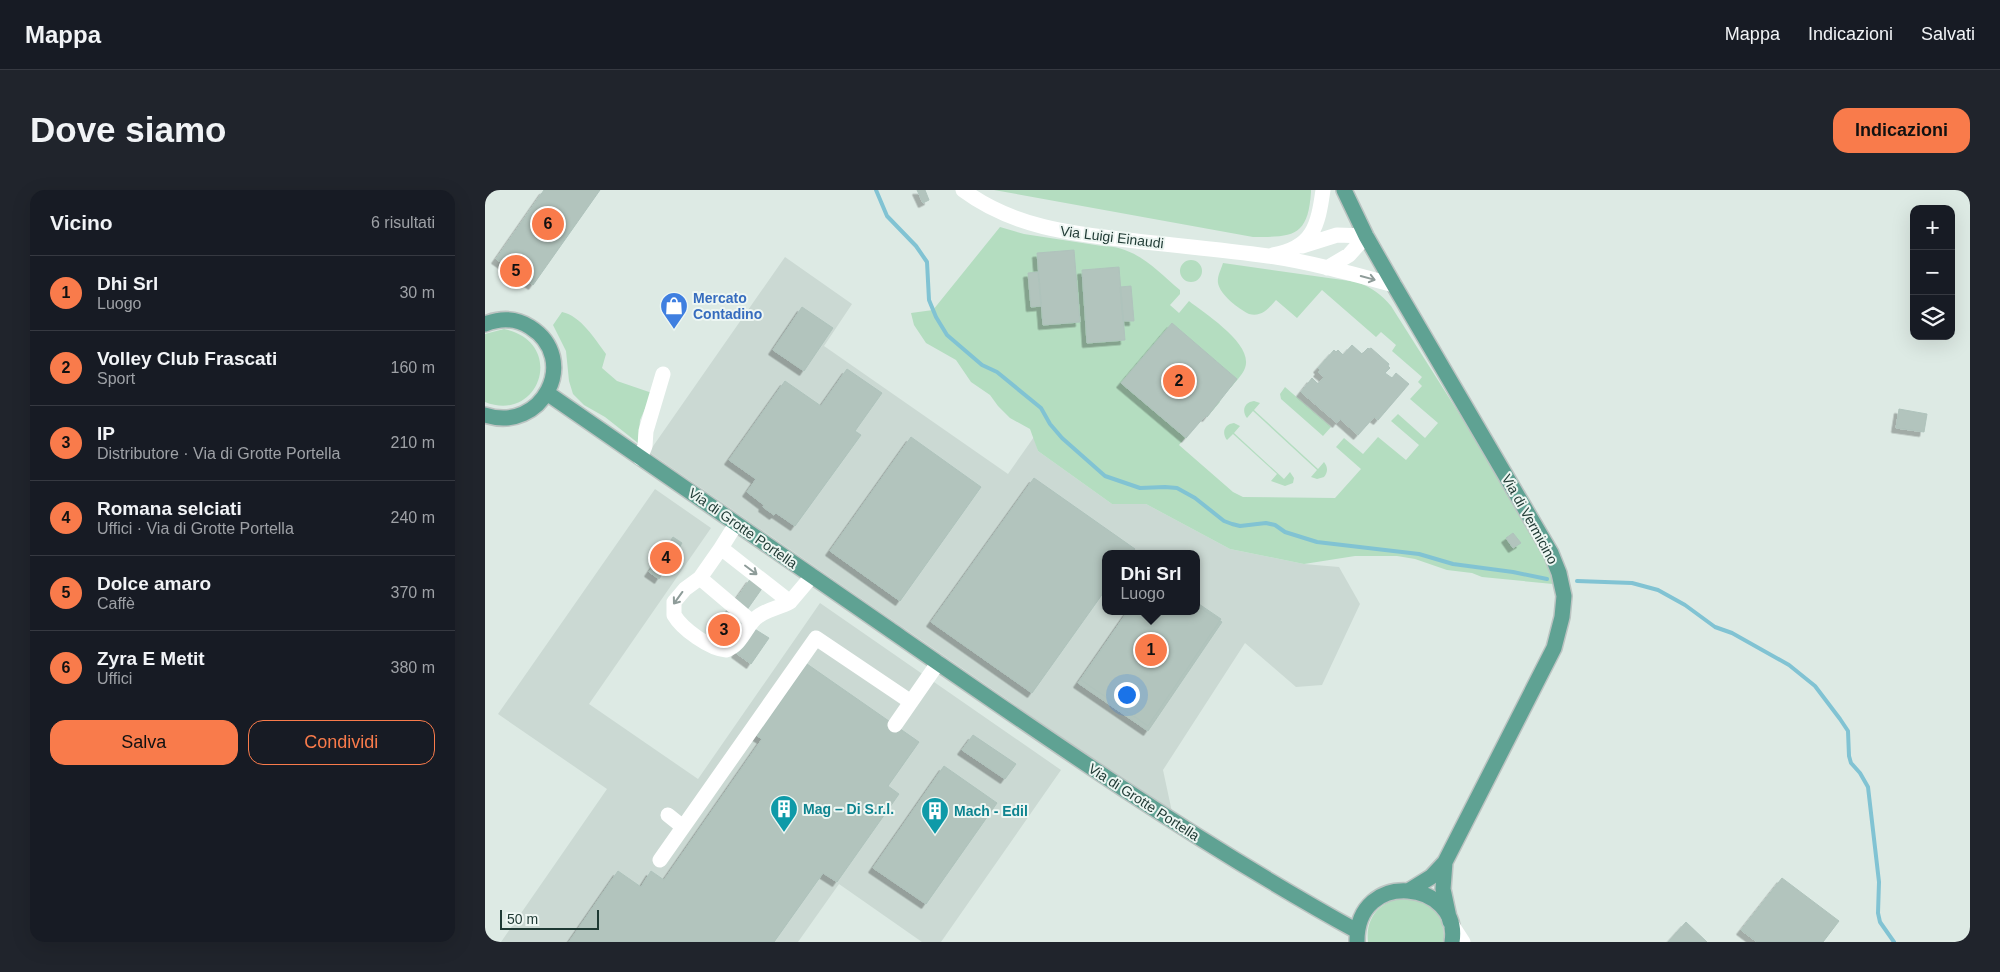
<!DOCTYPE html>
<html lang="it">
<head>
<meta charset="utf-8">
<style>
	body { margin:0; font-family:Arial,sans-serif; background:#20242c; color:#f1f3f6 }
	.controls { position:absolute; right:15px; top:15px; display:grid; overflow:hidden; border-radius:10px; box-shadow:0 5px 20px #0002 }
	.controls button { width:45px; height:45px; display:grid; place-items:center; padding:0; border:0; border-bottom:1px solid #363941; background:#171b24; color:#f1f3f6; font:25px sans-serif }
	.scale { position:absolute; left:15px; bottom:12px; width:99px; box-sizing:border-box; padding-left:5px; border:2px solid #1e3933; border-top:0; font-size:14px; line-height:18px; white-space:nowrap; color:#1e3933; -webkit-text-stroke:4px #edf6f2; paint-order:stroke }
	.you { position:absolute; left:641px; top:504px; width:18px; height:18px; margin:-12px; border:4px solid #fff; border-radius:50%; background:#1a73e8; box-shadow:0 0 0 8px #1a73e833 }
	.badge { display:grid; place-items:center; width:32px; height:32px; border-radius:50%; background:#f97b4b; color:#111; font-size:16px; font-weight:700 }
	.pin { position:absolute; translate:-50% -50%; border:2px solid #fff; box-shadow:0 1px 5px #0006 }
	.popup { position:absolute; left:617px; top:360px; width:98px; height:65px; box-sizing:border-box; display:grid; place-content:center; border-radius:10px; background:#171b24; filter:drop-shadow(0 1px 4px #0005); font-size:16px; white-space:nowrap; color:#9ea1a6 }
	.popup b { font-size:19px; color:#f1f3f6 }
	.popup::after { content:''; position:absolute; left:50%; top:100%; margin-left:-10px; border:10px solid transparent; border-top-color:#171b24 }
	.list { margin:0; padding:0; list-style:none }
	h2 { display:flex; justify-content:space-between; align-items:center; height:65px; margin:0; padding:0 20px; font-size:21px }
	h2 small { font-size:16px; font-weight:400; color:#9ea1a6 }
	.list li { display:grid; grid-template-columns:32px 1fr auto; gap:15px; align-items:center; box-sizing:border-box; height:75px; padding:0 20px; border-top:1px solid #363941 }
	.list b { display:block; font-size:19px; white-space:nowrap }
	.list p { margin:0; font-size:16px; white-space:nowrap; color:#9ea1a6 }
	.list em { font-size:16px; font-style:normal; color:#9ea1a6 }
	.actions { display:flex; gap:10px; padding:15px 20px }
	.actions a { flex:1; padding:11px 0; border:1px solid #f97b4b; border-radius:15px; text-align:center; font-size:18px; color:#f97b4b }
	.actions .main { background:#f97b4b; color:#111 }
	.icon { flex:none; width:28px; height:28px; fill:none; stroke:currentColor; stroke-width:2; stroke-linecap:round; stroke-linejoin:round }
	.map { position:relative; flex:none; width:1485px; height:752px; overflow:hidden; border-radius:15px }
	header { display:flex; align-items:center; gap:30px; box-sizing:border-box; height:70px; padding:0 25px; background:#171b24; border-bottom:1px solid #363941 }
	header strong { font-size:24px }
	nav { display:flex; gap:28px; margin-inline-start:auto; font-size:18px }
	.intro { display:flex; align-items:center; justify-content:space-between; box-sizing:border-box; height:120px; padding:0 30px }
	h1 { margin:0; font-size:35px }
	.button { padding:12px 22px; border-radius:15px; background:#f97b4b; color:#111; font-size:18px; font-weight:700 }
	main { display:flex; gap:30px; padding:0 30px }
	aside { flex:1; background:#171b24; border-radius:15px; box-shadow:0 5px 20px #0002 }
	.map>svg:first-child { display:block }
	.built { fill:#cbd9d3; fill-rule:evenodd }
	.green { fill:#b4ddc0 }
	.lines { fill:none; stroke-linecap:round; stroke-linejoin:round }
	.stream { stroke:#81c3d3; stroke-width:4 }
	.building { fill:#b2c4bd; stroke:#afc3bc; filter:url(#shadow) }
	.major-casing { stroke:#bcc4c2; stroke-width:18 }
	.minor { stroke:#fff; stroke-width:15 }
	.major { stroke:#5fa293; stroke-width:15 }
	.oneway { stroke:#8e9c99 }
	.labels { text-anchor:middle; dominant-baseline:central; stroke-width:4; stroke-linejoin:round; paint-order:stroke }
	.street-label { font-size:14px; fill:#1e3933; stroke:#edf6f2 }
	.shop-label { font-size:14px; font-weight:bold; fill:#366cbe; stroke:#edf6f2; text-anchor:start }
	.culture-label { font-size:14px; font-weight:bold; fill:#0d838f; stroke:#edf6f2; text-anchor:start }
</style>
</head>
<body>
<header>
<strong>Mappa</strong>
<nav><a>Mappa</a><a>Indicazioni</a><a>Salvati</a></nav>
</header>
<div class="intro"><h1>Dove siamo</h1><a class="button">Indicazioni</a></div>
<main>
<aside>
<h2>Vicino<small>6 risultati</small></h2>
<ul class="list">
<li><span class="badge">1</span><div><b>Dhi Srl</b><p>Luogo</p></div><em>30 m</em></li>
<li><span class="badge">2</span><div><b>Volley Club Frascati</b><p>Sport</p></div><em>160 m</em></li>
<li><span class="badge">3</span><div><b>IP</b><p>Distributore · Via di Grotte Portella</p></div><em>210 m</em></li>
<li><span class="badge">4</span><div><b>Romana selciati</b><p>Uffici · Via di Grotte Portella</p></div><em>240 m</em></li>
<li><span class="badge">5</span><div><b>Dolce amaro</b><p>Caffè</p></div><em>370 m</em></li>
<li><span class="badge">6</span><div><b>Zyra E Metit</b><p>Uffici</p></div><em>380 m</em></li>
</ul>
<div class="actions"><a class="main">Salva</a><a>Condividi</a></div>
</aside>
<div class="map">
<svg width="1485" height="752" viewBox="0 0 1485 752">
	<defs>
		<filter id="shadow"><feDropShadow dx="-4.5" dy="4.5" stdDeviation="0" flood-color="#0004"/></filter>
	</defs>
	<rect width="100%" height="100%" fill="#ddeae4"/>
	<!-- built -->
	<path class="built" d="M300,67L367,114L339,156L523,284L549,247L553,261L627,314H661L745,359L819,374L854,377L875,414L837,495L811,497L760,453L678,580L687,622L639,590L164,262ZM621,364H711V421H621Z
		M170,299L226,338L104,514L213,589L335,413L576,580L456,752H437L354,694L313,752H16L122,599L13,524Z"/>
	<!-- green -->
	<path class="green" d="M509,0H826V2C823,47 808,47 768,47Z
		M515,37L539,44L617,56C651,56 671,80 695,100V104L685,115L694,123L704,111C720,124 769,154 760,178C757,187 740,203 733,211L735,212L722,227L719,226L694,255L748,302L758,307L850,308L876,279L851,257L859,248L878,264L893,247L921,270L934,255L906,231L913,224L940,248L953,233L925,209L937,196L933,192L937,187L907,161L911,155L896,142L891,147L837,100L812,128L791,110C783,119 777,127 764,124C754,119 735,105 733,93C732,86 736,80 738,73L872,92C887,98 896,104 906,116L1046,337L1065,379L1068,394L997,387L987,383L962,380L930,369L912,366H870L819,374L745,359L661,314H627L553,261L545,239L525,228L513,216L505,205L486,192L471,170L441,153L429,135L426,123L448,120Z
		M695 81a11 11 0 1 1 22 0a11 11 0 1 1-22 0Z
		M77,122C96,126 110,149 121,164L117,178L132,191L167,203L155,230L153,253L120,227L99,215L88,204L84,191L81,161L68,135Z
		M19,139C82,152 55,234 0,212V144Z
		M800,197L846,237L838,246L796,209L795,204Z
		M769,211L775,213L769,220L833,279L839,272C843,277 843,282 839,287L832,289L826,287L832,280L768,221L762,228C756,220 760,212 769,211Z
		M749,233L755,236L749,243L799,289L805,282L809,288L808,293L800,296L786,291L792,284L748,244L742,250C736,242 740,234 749,233Z
		M923,707C948,712 960,726 959,752H883C880,725 898,709 923,707Z"/>
	<g class="lines">
		<!-- stream -->
		<path class="stream" d="M391,0L402,26L431,56L442,72L444,110L451,127L462,145L497,175L512,182L556,218L565,234L577,248L620,286L655,298L680,297L692,298L710,308L739,331L747,334L755,336L781,333L790,335L800,342L832,352L934,364L968,374L1028,382L1062,389
			M1092,391L1147,393L1173,400L1200,415L1230,437L1247,443L1304,475L1330,496L1355,529L1363,541L1364,566L1366,573L1375,583L1383,597L1394,692L1393,723L1395,732L1409,752"/>
	</g>
	<!-- building -->
	<path class="building" d="M59,0H115L48,95L11,69Z
		M432,0H440L444,10L438,13Z
		M589,60L595,132L558,135L552,63Z
		M634,77L640,150L602,153L597,80Z
		M553,82L556,116L546,117L543,83Z
		M646,96L649,131H638L635,97Z
		M317,117L348,138L319,181L288,160Z
		M687,133L752,189L722,227L720,226L701,248L636,193Z
		M867,155L877,164L883,158L884,159L886,158L904,174L903,176L905,178L900,183L907,188L911,183L924,194L893,230L889,227L873,245L855,229L852,233L816,202L827,188L833,194L839,187L833,182L835,180L833,178L849,160L851,162L853,160L858,165Z
		M362,179L397,203L370,241L376,245L310,336L291,323L289,325L278,317L279,315L262,302L271,289L244,270L300,191L336,216Z
		M1414,219L1442,224L1439,242L1411,238Z
		M426,247L496,297L415,411L345,361Z
		M549,288L650,359L646,364H621V399L547,503L446,432Z
		M1028,343L1036,353L1028,358L1021,348Z
		M188,347L197,353L174,389L164,382Z
		M266,388L278,397L252,434L265,442L258,453L245,444L239,454L226,445Z
		M711,412L736,429L663,536L596,490L643,421H711Z
		M711,415L737,432L663,541L593,493L643,421H711Z
		M268,438L284,448L266,474L251,463Z
		M322,474L434,552L403,596L414,604L352,692L338,683L289,752H84L133,681L156,697L166,681L179,690L277,549L272,546Z
		M488,545L531,574L520,589L477,560Z
		M459,576L512,613L441,714L388,678Z
		M1297,688L1354,731L1338,752H1272L1256,740Z
		M1201,732L1222,752H1183Z"/>
	<g class="lines">
		<defs>
			<path id="major" d="M859,0L881,46L909,95L1066,363L1074,383L1079,406L1077,427L1069,458L960,672L958,699L965,732
				M0,134C15,128 31,128 45,137C96,169 57,244 0,225
				M62,203C176,282 290,360 404,439C557,545 709,651 872,741
				M925,700L946,687L960,672
				M872,752C871,677 977,691 967,752"/>
		</defs>
		<!-- major casing -->
		<use href="#major" class="major-casing"/>
		<!-- minor -->
		<path class="minor" d="M478,0C529,38 589,44 651,51C695,56 739,60 783,66C825,72 868,84 909,95
			M817,56L852,45L881,46
			M788,65C828,58 833,36 838,0
			M842,78L864,65L881,46
			M155,268L160,256L161,241L178,184
			M251,334L236,358L305,412L327,386
			M236,358L215,388L200,399L189,412V425C197,439 225,459 241,460C254,456 259,442 267,432C277,420 292,419 305,412
			M215,388L267,432
			M410,535L453,473
			M183,625L198,637
			M175,670L331,448L426,512
			M965,732L978,752"/>
		<!-- major -->
		<use href="#major" class="major"/>
	</g>
	<!-- one-way arrows -->
	<defs><path id="oneway-shaft" d="M-6 0H5M1.5-3L5.5 0L1.5 3" fill="none" stroke-width="1.6" stroke-linecap="round" stroke-linejoin="round" transform="scale(1.25)"/></defs>
	<g class="oneway">
		<use href="#oneway-shaft" transform="translate(883 88) rotate(15)"/>
		<use href="#oneway-shaft" transform="translate(266 380) rotate(37)"/>
		<use href="#oneway-shaft" transform="translate(193 408) rotate(126)"/>
	</g>
	<!-- icons -->
	<defs>
		<symbol id="shop-pin" viewBox="-11 -11 22 30"><path d="M0 17L-7.5 6A9.5 9.5 0 1 1 7.5 6Z" fill="#3f7fe0" stroke="#edf6f2"/><path d="M-5-2.5h2.3a2.7 3.5 0 0 1 5.4 0H5L5.5 6h-11ZM-1.5-2.5h3a1.5 2.3 0 0 0-3 0Z" fill="#fff"/></symbol>
		<symbol id="building-pin" viewBox="-11 -11 22 30"><path d="M0 17L-7.5 6A9.5 9.5 0 1 1 7.5 6Z" fill="#0f9aa8" stroke="#edf6f2"/><path d="M-4-6H4V6H1V3H-1V6H-4ZM-2.5-4.3h1.7v1.8h-1.7ZM.8-4.3h1.7v1.8H.8ZM-2.5-1h1.7V.8h-1.7ZM.8-1h1.7V.8H.8Z" fill="#fff"/></symbol>
	</defs>
	<g fill-rule="evenodd">
		<use href="#shop-pin" x="173" y="100" width="32" height="43"/>
		<use href="#building-pin" x="283" y="603" width="32" height="43"/>
		<use href="#building-pin" x="434" y="605" width="32" height="43"/>
	</g>
	<g class="labels">
		<!-- street labels -->
		<g class="street-label">
			<text transform="translate(627 47) rotate(7)">Via Luigi Einaudi</text>
			<text transform="translate(1045 329) rotate(61)">Via di Vermicino</text>
			<text transform="translate(258 338) rotate(35)">Via di Grotte Portella</text>
			<text transform="translate(659 612) rotate(33)">Via di Grotte Portella</text>
		</g>
		<!-- shop labels -->
		<g class="shop-label">
			<text x="208" y="108">Mercato<tspan x="208" dy="16">Contadino</tspan></text>
		</g>
		<!-- culture labels -->
		<g class="culture-label">
			<text x="318" y="619">Mag – Di S.r.l.</text>
			<text x="469" y="621">Mach - Edil</text>
		</g>
	</g>
</svg>
<div class="controls">
<button>+</button>
<button>−</button>
<button><svg class="icon" aria-label="layers" viewBox="0 0 24 24"><path d="M12 4l9 5-9 5-9-5zM3 14l9 5 9-5"/></svg></button>
</div>
<div class="scale">50 m</div>
<div class="you"></div>
<div class="pin badge" style="left:666px;top:460px">1</div>
<div class="popup"><b>Dhi Srl</b>Luogo</div>
<div class="pin badge" style="left:694px;top:191px">2</div>
<div class="pin badge" style="left:239px;top:440px">3</div>
<div class="pin badge" style="left:181px;top:368px">4</div>
<div class="pin badge" style="left:31px;top:81px">5</div>
<div class="pin badge" style="left:63px;top:34px">6</div>
</div>
</main>
</body>
</html>
